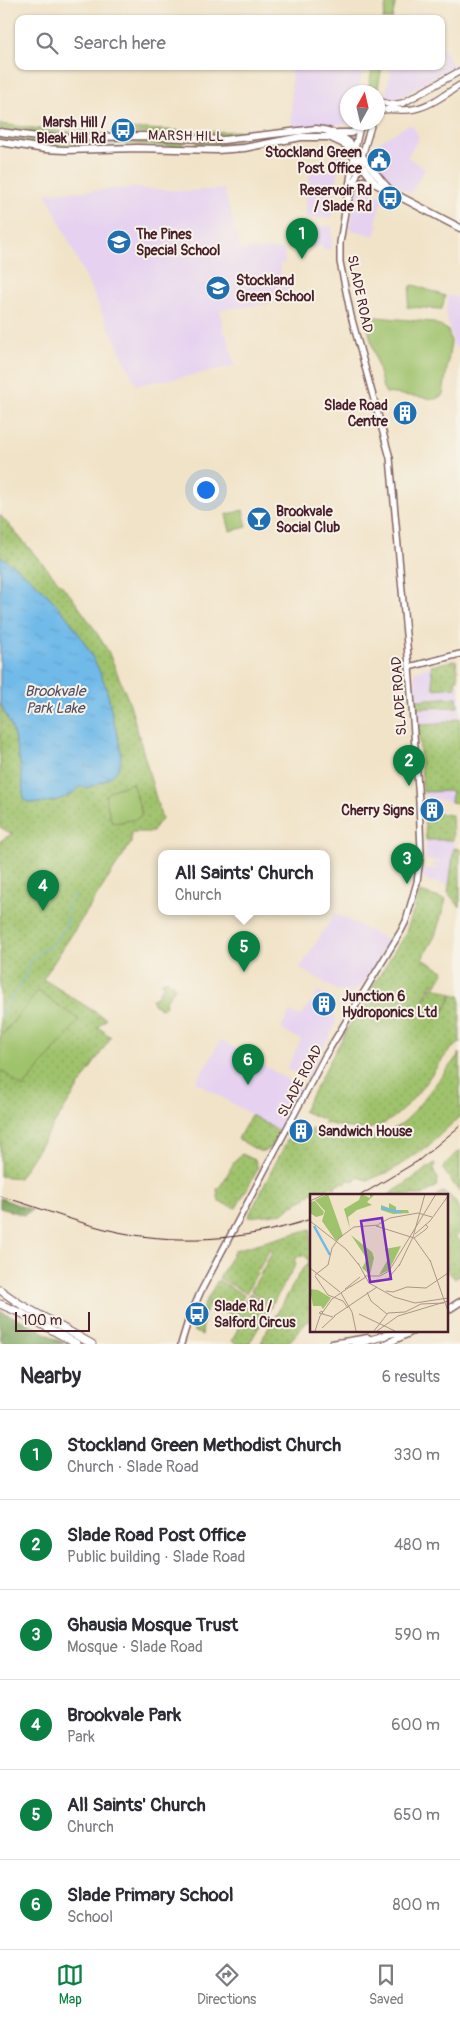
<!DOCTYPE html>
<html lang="en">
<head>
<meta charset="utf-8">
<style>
	body { margin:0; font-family:Pangolin,sans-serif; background:#f2f2f3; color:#2b2b33 }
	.compass { position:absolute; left:340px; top:85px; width:45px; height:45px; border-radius:50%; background:#fff; box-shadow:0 1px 4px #0004; rotate:8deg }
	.scale { position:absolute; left:15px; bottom:12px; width:75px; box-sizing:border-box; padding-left:5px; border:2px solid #4a1f2b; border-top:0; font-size:14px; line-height:18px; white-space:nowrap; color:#4a1f2b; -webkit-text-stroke:4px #f7f3e8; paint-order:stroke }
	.you { position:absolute; left:205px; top:489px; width:18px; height:18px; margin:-12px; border:4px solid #fff; border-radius:50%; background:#1a73e8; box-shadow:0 0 0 8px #1a73e833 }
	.badge { display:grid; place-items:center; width:32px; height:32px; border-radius:50%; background:#0b8043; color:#fff; font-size:16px; font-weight:700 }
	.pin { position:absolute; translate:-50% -41px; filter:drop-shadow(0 1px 2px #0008) }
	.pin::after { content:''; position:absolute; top:26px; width:18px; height:15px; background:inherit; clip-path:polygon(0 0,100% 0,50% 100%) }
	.popup { position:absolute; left:158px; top:850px; width:172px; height:65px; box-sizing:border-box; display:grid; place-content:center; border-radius:10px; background:#fff; filter:drop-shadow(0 1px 4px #0005); font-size:16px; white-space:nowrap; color:#7c7c81 }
	.popup b { font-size:19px; color:#2b2b33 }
	.popup::after { content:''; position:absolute; left:50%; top:100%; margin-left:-10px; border:10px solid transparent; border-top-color:#fff }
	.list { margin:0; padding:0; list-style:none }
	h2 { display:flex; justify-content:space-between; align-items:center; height:65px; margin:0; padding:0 20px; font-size:21px }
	h2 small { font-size:16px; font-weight:400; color:#7c7c81 }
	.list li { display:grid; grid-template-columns:32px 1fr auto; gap:15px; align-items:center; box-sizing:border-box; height:90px; padding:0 20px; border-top:1px solid #e1e1e2 }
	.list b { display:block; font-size:19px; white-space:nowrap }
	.list p { margin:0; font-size:16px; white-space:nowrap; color:#7c7c81 }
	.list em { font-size:16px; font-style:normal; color:#7c7c81 }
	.icon { flex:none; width:28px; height:28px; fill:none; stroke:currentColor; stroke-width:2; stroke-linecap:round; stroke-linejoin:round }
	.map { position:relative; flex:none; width:460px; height:1344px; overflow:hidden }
	.search { position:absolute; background:#fff; box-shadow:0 1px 4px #0004; left:15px; right:15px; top:15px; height:55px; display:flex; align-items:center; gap:12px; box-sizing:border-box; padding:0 18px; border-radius:10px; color:#7c7c81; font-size:19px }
	.sheet { height:605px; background:#fff }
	nav { display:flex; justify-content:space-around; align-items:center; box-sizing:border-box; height:70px; border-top:1px solid #e1e1e2; background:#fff; font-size:14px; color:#7c7c81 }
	nav a { display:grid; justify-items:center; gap:2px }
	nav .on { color:#0b8043 }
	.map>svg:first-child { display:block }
	.built { fill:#e6d2f0 }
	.grass { fill:url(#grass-tufts); stroke:#74704c }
	.forest { fill:url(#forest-crowns); stroke:#646446 }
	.park { fill:url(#park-dots); stroke:#74704c }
	.pitch { fill:#9fc26c; stroke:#74704c }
	.water { fill:url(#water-ripples); stroke:#5d6c8a }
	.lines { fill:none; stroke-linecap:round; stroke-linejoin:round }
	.stream { stroke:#70bae9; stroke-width:1 }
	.tertiary-casing { stroke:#846462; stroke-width:8 }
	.secondary-casing { stroke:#846462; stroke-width:8 }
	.primary-casing { stroke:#846462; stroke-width:9 }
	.motorway-casing { stroke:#846462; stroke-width:9 }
	.tertiary { stroke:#fff; stroke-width:5 }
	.secondary { stroke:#fff; stroke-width:5.5 }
	.primary { stroke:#fff; stroke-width:6 }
	.motorway { stroke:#fff; stroke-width:7 }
	.rail { stroke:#4a1f2b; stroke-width:1 }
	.labels { text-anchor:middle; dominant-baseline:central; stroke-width:4; stroke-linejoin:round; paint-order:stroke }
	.poi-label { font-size:14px; font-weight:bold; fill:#4a1f2b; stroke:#f7f3e8; text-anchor:start }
	.street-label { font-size:14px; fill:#4a1f2b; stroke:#f7f3e8 }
	.water-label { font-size:15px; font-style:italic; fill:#554e64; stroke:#f7f3e8 }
	.inset-river { fill:none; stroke:#70bae9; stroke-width:2.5 }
	.inset-road { fill:none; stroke:#ae9589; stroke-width:1 }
	.view { fill:#7b2cbf; fill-opacity:0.15; stroke:#7b2cbf; stroke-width:2.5 }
	.inset-edge { fill:none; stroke:#4a1f2b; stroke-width:2.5 }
</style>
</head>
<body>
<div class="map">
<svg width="460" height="1344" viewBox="0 0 460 1344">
	<defs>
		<pattern id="grass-tufts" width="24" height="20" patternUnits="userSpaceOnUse" patternTransform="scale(1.25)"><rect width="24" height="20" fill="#9fc26c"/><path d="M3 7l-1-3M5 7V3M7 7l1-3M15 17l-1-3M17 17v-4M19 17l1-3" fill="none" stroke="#8aa65e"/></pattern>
		<pattern id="forest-crowns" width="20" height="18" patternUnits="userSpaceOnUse" patternTransform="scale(1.25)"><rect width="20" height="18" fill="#7fa860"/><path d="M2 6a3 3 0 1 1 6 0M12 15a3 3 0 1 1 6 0" fill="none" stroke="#6a884f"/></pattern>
		<pattern id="park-dots" width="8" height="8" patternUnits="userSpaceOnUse" patternTransform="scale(1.25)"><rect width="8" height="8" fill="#9fc26c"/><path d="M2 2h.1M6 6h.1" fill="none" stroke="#8aa65e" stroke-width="1.8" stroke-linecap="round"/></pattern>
		<pattern id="water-ripples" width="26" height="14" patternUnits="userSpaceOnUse" patternTransform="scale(1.25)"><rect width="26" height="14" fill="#70bae9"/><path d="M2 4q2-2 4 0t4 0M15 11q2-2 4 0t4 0" fill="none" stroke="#629fc8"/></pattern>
	</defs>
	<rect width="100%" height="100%" fill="#f7f3e8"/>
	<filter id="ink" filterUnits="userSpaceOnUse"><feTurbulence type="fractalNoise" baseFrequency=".02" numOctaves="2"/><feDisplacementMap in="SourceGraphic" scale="10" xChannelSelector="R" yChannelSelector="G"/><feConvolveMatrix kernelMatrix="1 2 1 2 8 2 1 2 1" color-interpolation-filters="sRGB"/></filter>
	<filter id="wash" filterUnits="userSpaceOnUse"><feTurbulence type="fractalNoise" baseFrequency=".0096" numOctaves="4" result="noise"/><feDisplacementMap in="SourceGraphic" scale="20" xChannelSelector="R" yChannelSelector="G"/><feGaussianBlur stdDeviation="1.12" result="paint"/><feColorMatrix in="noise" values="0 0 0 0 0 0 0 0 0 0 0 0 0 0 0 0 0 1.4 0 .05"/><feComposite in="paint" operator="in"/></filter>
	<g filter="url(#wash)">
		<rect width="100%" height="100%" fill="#f1e3c8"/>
		<!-- built -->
		<path class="built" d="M441,45L453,66L394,101L387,98L386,93L392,66H441Z
			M291,66H363L358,92H348V123L344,124L292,127Z
			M408,125H412L419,137L417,142L407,157L425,169L410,194L378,172L374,163L377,145L379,142Z
			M337,152L342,153L334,198L332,218L306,219V196H310L309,171L337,170Z
			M362,186L385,198L380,206L376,223L379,225L374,236L349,229L358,189Z
			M136,188L188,191L224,189L241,250L284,249L285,263H280L281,277L290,276L291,301L220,310L224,333H226L235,366L184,377L136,385L46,193Z
			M332,226V249H323L322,246L303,248L302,227Z
			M448,295L460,298V350L454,346L446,315Z
			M431,666L434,689L460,686V718L439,724L418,725L416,708L458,706L457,697L416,700L415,671Z
			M452,791L451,802L425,796L423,792Z
			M453,840L454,848L449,885L423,880L424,868L438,870L439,868L433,867L434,863L439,864V861L425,860L426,841Z
			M335,913L389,941L363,984L355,990L351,992L338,991L300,968Z
			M319,991L327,997L331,1004L336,1022L332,1032L308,1077L304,1078L287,1068L301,1040L281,1029L290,1012L301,1016Z
			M221,1040L300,1087L301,1091L280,1132L196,1082Z"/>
		<!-- grass -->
		<path class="grass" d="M387,0H396L392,19H383Z
			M373,66H382L378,88L369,85Z
			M0,124L63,132L85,131L83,134L44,135L0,129Z
			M145,129L186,131L183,135L130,133L126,130Z
			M288,130C267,132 227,143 207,135L210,132Z
			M0,135C46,145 92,140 139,139C153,139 167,140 181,141L184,145L178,147L130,144L51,147L0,140Z
			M264,139L265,141L236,146L196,144L197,142L226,143Z
			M167,980L174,985L175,988L165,1002L166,1004L164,1008H160L153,1004L152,999L156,998L163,986L162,982Z
			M206,1301L210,1303L204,1314L202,1335L194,1331L193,1326Z"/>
		<!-- forest -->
		<path class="forest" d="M0,1198L32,1210L24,1215L0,1208Z
			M0,1311L28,1323L65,1344H5L0,1339Z"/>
		<!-- park -->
		<path class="park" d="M0,515L71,596L93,627L108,651L130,704L162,820L155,826L153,832H131V843L43,979L106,1019L98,1027L111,1037L19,1178L0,1176V841L12,834L0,827Z
			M456,660L458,679H455L456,687L434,689L431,666Z
			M457,697L458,707L416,708V700Z
			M460,718V801L457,802L460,804L451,802L452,791L423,792L418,725L439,724Z
			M424,812L452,815L453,840H426Z
			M454,848L460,849V907L448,893Z
			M420,892L446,900L435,936L422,959L444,971L437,985L432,984L424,999L425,1000L433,986L452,994L443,1012L453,994L460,996V1043L451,1049C428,1075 404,1125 366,1129C353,1130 338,1125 324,1123L325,1120L303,1111L349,1026L406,932Z
			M460,1053V1116L428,1146L391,1171L368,1180L357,1177L355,1181L347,1180L346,1183L341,1182L340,1185L336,1184L335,1188L328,1186L327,1190L321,1188L320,1191L315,1190L314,1193L311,1192L309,1196L307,1195L306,1199L303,1198L302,1201H298L295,1206L292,1205L283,1213L248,1217L293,1129L309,1136L311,1129C350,1137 380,1148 411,1115Z
			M251,1115L279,1131L271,1147L265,1151H259L238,1139Z
			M460,1149V1193L443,1169L445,1164Z
			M242,1154L255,1160L258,1169L236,1208L219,1202L217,1189C228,1180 230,1162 242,1154Z
			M435,1163L434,1172L438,1179L436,1187L422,1195H389Z
			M442,1192C460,1197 460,1215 460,1233L455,1237L460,1241V1275L455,1279L446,1269V1203L448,1205L451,1203L446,1195H437Z
			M311,1229V1322L308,1321L287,1344H261L264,1336L303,1268L309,1264L308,1258L303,1255L297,1257L295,1261L296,1264L273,1303L251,1291L273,1251L270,1249L246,1293L219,1278L235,1250Z
			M218,1280L244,1295L236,1312L237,1313L250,1293L272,1305L249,1344H237L232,1341L241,1322L206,1301Z"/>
		<!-- pitch -->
		<path class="pitch" d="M414,285L445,296L442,309L407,307L411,286Z
			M365,316L432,322L448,330L451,342L443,395L436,399L386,393L383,388Z
			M243,510L247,527L230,531L226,515Z
			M132,783L141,810V816L136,819L115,823L111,820L105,796L110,791Z
			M38,991L79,1020L23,1088L0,1069V1038Z"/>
		<!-- water -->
		<path class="water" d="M0,556C49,588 85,632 106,687C110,700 111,714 115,727C121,748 128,769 105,780C97,784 89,790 81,786C77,789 73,794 68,796C57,801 35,807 24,800L20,763L12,728L0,703Z"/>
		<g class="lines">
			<!-- stream -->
			<path class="stream" d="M0,1015L22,982L28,971L30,960L41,951L50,947L67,925L68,906L69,901L75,895"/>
		</g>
	</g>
	<g filter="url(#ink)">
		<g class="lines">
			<defs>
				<path id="tertiary" d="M349,199L361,162
					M409,667L460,654
					M181,1344L188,1321L200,1293L325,1056L401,931L406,921L417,882L421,852L419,801L409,667L390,458L351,316L340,262V243L354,155"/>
				<path id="secondary" d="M378,101L392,105L403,103L460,71
					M378,111C389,107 402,112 414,109C430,106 446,94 460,85
					M355,148L361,122
					M362,156L372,122"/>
				<path id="primary" d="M0,132L45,138L143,136L223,140L316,129C354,131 365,165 389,189
					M338,133H351L360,128
					M0,142L45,149L65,150L137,148L217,150L244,148L301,137H329L346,145L376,184L460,228
					M354,186L363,181L374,183
					M446,1311L460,1302
					M381,1336L407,1330
					M332,1344L368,1338
					M386,1344L415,1330"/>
				<path id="motorway" d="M0,1290L20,1304L92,1344
					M0,1304L23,1314L77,1344
					M355,1344L384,1336"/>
			</defs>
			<!-- tertiary casing -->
			<use href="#tertiary" class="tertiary-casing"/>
			<!-- secondary casing -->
			<use href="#secondary" class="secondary-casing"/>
			<!-- primary casing -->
			<use href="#primary" class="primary-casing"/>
			<!-- motorway casing -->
			<use href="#motorway" class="motorway-casing"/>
			<!-- tertiary -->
			<use href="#tertiary" class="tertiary"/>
			<!-- secondary -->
			<use href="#secondary" class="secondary"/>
			<!-- primary -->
			<use href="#primary" class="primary"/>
			<!-- motorway -->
			<use href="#motorway" class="motorway"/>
			<!-- rail -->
			<path class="rail" d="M361,1195L418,1161L460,1126
				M0,1196C35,1206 69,1220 105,1229C172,1246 246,1241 311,1219"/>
		</g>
	</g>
	<!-- icons -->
	<defs>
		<symbol id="bus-disc" viewBox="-11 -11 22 22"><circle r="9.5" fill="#1f6fb2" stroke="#f7f3e8"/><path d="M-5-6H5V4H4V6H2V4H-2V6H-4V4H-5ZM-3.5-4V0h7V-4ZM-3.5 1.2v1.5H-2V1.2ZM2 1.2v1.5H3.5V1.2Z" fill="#fff"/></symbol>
		<symbol id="civic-disc" viewBox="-11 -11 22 22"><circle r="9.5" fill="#1f6fb2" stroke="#f7f3e8"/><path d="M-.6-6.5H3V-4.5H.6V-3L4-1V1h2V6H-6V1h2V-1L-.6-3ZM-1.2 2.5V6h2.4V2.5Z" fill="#fff"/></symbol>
		<symbol id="school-disc" viewBox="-11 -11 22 22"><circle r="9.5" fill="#1f6fb2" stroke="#f7f3e8"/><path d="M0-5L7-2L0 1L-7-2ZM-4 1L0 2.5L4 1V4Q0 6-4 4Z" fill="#fff"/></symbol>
		<symbol id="building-disc" viewBox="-11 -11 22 22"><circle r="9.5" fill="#1f6fb2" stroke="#f7f3e8"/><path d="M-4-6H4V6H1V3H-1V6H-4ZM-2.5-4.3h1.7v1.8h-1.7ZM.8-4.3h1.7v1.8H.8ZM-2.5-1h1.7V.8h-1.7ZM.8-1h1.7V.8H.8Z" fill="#fff"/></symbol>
		<symbol id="bar-disc" viewBox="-11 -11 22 22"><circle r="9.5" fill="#1f6fb2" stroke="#f7f3e8"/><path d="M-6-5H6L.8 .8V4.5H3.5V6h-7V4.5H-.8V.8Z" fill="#fff"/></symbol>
	</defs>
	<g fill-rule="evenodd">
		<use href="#bus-disc" x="109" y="116" width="28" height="28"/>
		<use href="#civic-disc" x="365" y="146" width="28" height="28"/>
		<use href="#bus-disc" x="376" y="184" width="28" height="28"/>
		<use href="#school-disc" x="105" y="228" width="28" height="28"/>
		<use href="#school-disc" x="204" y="274" width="28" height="28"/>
		<use href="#building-disc" x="391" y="399" width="28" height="28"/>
		<use href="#bar-disc" x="245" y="505" width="28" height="28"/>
		<use href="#building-disc" x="418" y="796" width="28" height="28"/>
		<use href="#building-disc" x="310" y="990" width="28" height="28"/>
		<use href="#building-disc" x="287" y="1117" width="28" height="28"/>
		<use href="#bus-disc" x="183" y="1300" width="28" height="28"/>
	</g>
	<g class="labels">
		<!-- poi labels -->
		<g class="poi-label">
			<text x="106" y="122" text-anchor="end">Marsh Hill /<tspan x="106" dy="16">Bleak Hill Rd</tspan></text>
			<text x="362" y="152" text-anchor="end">Stockland Green<tspan x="362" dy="16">Post Office</tspan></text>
			<text x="372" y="190" text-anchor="end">Reservoir Rd<tspan x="372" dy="16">/ Slade Rd</tspan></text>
			<text x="136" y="234">The Pines<tspan x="136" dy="16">Special School</tspan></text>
			<text x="236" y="280">Stockland<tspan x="236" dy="16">Green School</tspan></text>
			<text x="388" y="405" text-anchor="end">Slade Road<tspan x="388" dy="16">Centre</tspan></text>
			<text x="276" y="511">Brookvale<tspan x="276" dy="16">Social Club</tspan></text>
			<text x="414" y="810" text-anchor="end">Cherry Signs</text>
			<text x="342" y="996">Junction 6<tspan x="342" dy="16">Hydroponics Ltd</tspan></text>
			<text x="318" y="1131">Sandwich House</text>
			<text x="214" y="1306">Slade Rd /<tspan x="214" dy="16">Salford Circus</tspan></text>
		</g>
		<!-- street labels -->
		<g class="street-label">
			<text transform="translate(186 136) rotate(1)">MARSH HILL</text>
			<text transform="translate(360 294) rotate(78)">SLADE ROAD</text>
			<text transform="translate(399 696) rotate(-94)">SLADE ROAD</text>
			<text transform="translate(300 1081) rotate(-62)">SLADE ROAD</text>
		</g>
		<!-- water labels -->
		<g class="water-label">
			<text x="55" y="691">Brookvale<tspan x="55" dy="17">Park Lake</tspan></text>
		</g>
	</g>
	<!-- overview -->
	<g transform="translate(310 1194)">
		<rect width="138" height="138" fill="#f1e3c8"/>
		<path d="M18,0L33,42L26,47L12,27L15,17L5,6Z" fill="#9fc26c"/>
		<path d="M51,0L60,4V0H65L57,8L62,11L47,16L38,23L40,35L34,15L49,6ZM5,7L14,18L13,21L6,23L0,19V8ZM79,9L86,13V16H98L99,19L83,20L71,16V11L79,14ZM41,41L62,58L64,64L60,81L52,74L57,65ZM91,52L79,76L69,81L78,65L75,55ZM0,95L8,96L21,104L13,115L11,112H3Z" fill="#9fc26c"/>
		<path class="inset-river" d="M71,14L91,18M4,32L20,61"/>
		<path class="inset-road" d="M0,7L15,0M0,27L36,55L49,71M69,30L80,24L108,19L122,23M66,32L104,44M105,40L120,27L138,2M104,44L121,68M104,44L115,36L118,33L115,30M120,66L138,117M48,69L59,89L84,103L105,109L138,104M89,72L103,43L115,0M0,74L30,98M5,81L18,71L22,54L29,44L44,33L69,31M5,82L18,101L33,107L38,114M54,82H70L79,77L126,0M76,87L90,70M40,93L56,83M35,95L50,83M76,97L83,98L97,93L116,94L138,79M57,98L61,107L77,120M31,99L42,118L46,137M13,120L12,117L9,119L23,123M49,120L85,137M24,122L67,93M12,134L25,122M5,137L10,122L22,105L41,92M64,137L78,119L95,118L111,110L134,109M67,137L88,122L138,107"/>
		<path class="view" d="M72,24L81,85L60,88L51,27Z"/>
		<rect width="138" height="138" class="inset-edge"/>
	</g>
</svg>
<svg class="compass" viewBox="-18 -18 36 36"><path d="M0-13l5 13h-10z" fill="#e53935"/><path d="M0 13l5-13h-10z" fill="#7c7c81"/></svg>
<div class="scale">100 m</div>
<div class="you"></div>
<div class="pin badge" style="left:302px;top:259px">1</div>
<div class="pin badge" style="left:409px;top:786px">2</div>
<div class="pin badge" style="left:407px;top:884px">3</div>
<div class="pin badge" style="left:43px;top:911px">4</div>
<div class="pin badge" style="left:244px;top:972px">5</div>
<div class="popup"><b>All Saints' Church</b>Church</div>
<div class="pin badge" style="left:248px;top:1085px">6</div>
<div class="search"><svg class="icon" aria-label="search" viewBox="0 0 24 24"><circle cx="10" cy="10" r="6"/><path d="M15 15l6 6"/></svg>Search here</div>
</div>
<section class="sheet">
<h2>Nearby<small>6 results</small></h2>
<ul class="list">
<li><span class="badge">1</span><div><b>Stockland Green Methodist Church</b><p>Church · Slade Road</p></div><em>330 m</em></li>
<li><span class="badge">2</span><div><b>Slade Road Post Office</b><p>Public building · Slade Road</p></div><em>480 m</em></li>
<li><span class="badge">3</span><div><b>Ghausia Mosque Trust</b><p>Mosque · Slade Road</p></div><em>590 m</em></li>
<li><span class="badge">4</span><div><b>Brookvale Park</b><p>Park</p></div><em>600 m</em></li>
<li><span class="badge">5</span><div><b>All Saints' Church</b><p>Church</p></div><em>650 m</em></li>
<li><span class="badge">6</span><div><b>Slade Primary School</b><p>School</p></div><em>800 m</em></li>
</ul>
</section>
<nav>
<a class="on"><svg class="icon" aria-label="map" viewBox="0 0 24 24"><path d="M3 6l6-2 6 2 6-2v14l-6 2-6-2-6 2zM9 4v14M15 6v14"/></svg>Map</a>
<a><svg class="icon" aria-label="directions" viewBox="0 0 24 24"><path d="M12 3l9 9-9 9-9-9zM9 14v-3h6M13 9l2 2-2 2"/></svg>Directions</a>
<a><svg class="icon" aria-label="saved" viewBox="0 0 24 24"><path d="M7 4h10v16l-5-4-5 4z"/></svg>Saved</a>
</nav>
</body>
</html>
